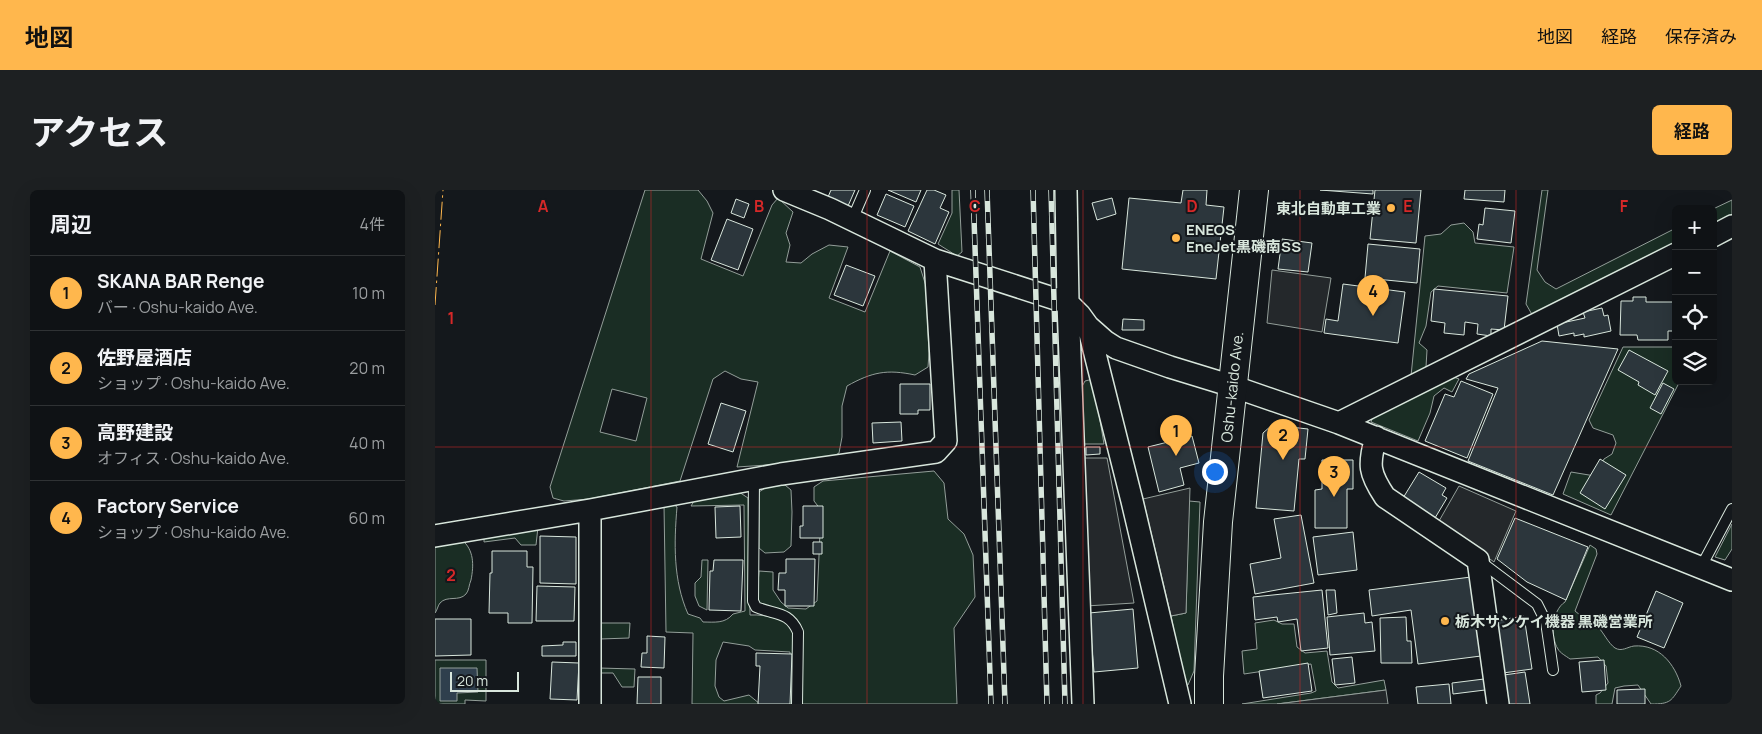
<!DOCTYPE html>
<html lang="ja">
<head>
<meta charset="utf-8">
<style>
	body { margin:0; font-family:Manrope,"Noto Sans JP",sans-serif; background:#1d2022; color:#f1f3f6 }
	.controls { position:absolute; right:15px; top:15px; display:grid; overflow:hidden; border-radius:8px; box-shadow:0 5px 20px #0002 }
	.controls button { width:45px; height:45px; display:grid; place-items:center; padding:0; border:0; border-bottom:1px solid #2f3234; background:#0f1215; color:#f1f3f6; font:25px sans-serif }
	.scale { position:absolute; left:15px; bottom:12px; width:69px; box-sizing:border-box; padding-left:5px; border:2px solid #d8e6dc; border-top:0; font-size:14px; line-height:18px; white-space:nowrap; color:#d8e6dc; -webkit-text-stroke:4px #14181c; paint-order:stroke }
	.you { position:absolute; left:779px; top:281px; width:18px; height:18px; margin:-12px; border:4px solid #fff; border-radius:50%; background:#1a73e8; box-shadow:0 0 0 8px #1a73e833 }
	.badge { display:grid; place-items:center; width:32px; height:32px; border-radius:50%; background:#ffb74d; color:#111; font-size:16px; font-weight:700 }
	.pin { position:absolute; translate:-50% -41px; filter:drop-shadow(0 1px 2px #0008) }
	.pin::after { content:''; position:absolute; top:26px; width:18px; height:15px; background:inherit; clip-path:polygon(0 0,100% 0,50% 100%) }
	.list { margin:0; padding:0; list-style:none }
	h2 { display:flex; justify-content:space-between; align-items:center; height:65px; margin:0; padding:0 20px; font-size:21px }
	h2 small { font-size:16px; font-weight:400; color:#9b9ea0 }
	.list li { display:grid; grid-template-columns:32px 1fr auto; gap:15px; align-items:center; box-sizing:border-box; height:75px; padding:0 20px; border-top:1px solid #2f3234 }
	.list b { display:block; font-size:19px; white-space:nowrap }
	.list p { margin:0; font-size:16px; white-space:nowrap; color:#9b9ea0 }
	.list em { font-size:16px; font-style:normal; color:#9b9ea0 }
	.icon { flex:none; width:28px; height:28px; fill:none; stroke:currentColor; stroke-width:2; stroke-linecap:round; stroke-linejoin:round }
	.map { position:relative; flex:none; width:1297px; height:514px; overflow:hidden; border-radius:8px }
	header { display:flex; align-items:center; gap:30px; box-sizing:border-box; height:70px; padding:0 25px; background:#ffb74d; color:#111 }
	header strong { font-size:24px }
	nav { display:flex; gap:28px; margin-inline-start:auto; font-size:18px }
	.intro { display:flex; align-items:center; justify-content:space-between; box-sizing:border-box; height:120px; padding:0 30px }
	h1 { margin:0; font-size:35px }
	.button { padding:12px 22px; border-radius:8px; background:#ffb74d; color:#111; font-size:18px; font-weight:700 }
	main { display:flex; gap:30px; padding:0 30px }
	aside { flex:1; background:#0f1215; border-radius:8px; box-shadow:0 5px 20px #0002 }
	.map>svg:first-child { display:block }
	.green { fill:#1a2d24; stroke:#939e99; fill-rule:evenodd }
	.parking { fill:#24282b; stroke:#939e99 }
	.water { fill:#2f3f4d; stroke:#939e99 }
	.building { fill:#2c363c; stroke:#d8e6dc }
	.lines { fill:none; stroke-linecap:round; stroke-linejoin:round }
	.lane-casing { stroke:#d8e6dc; stroke-width:12 }
	.street-casing { stroke:#d8e6dc; stroke-width:24 }
	.secondary-casing { stroke:#d8e6dc; stroke-width:30 }
	.lane { stroke:#14181c; stroke-width:10 }
	.street { stroke:#14181c; stroke-width:21 }
	.secondary { stroke:#14181c; stroke-width:28 }
	.rail-casing { stroke:#d8e6dc; stroke-width:5.5 }
	.rail { stroke:#14181c; stroke-width:4; stroke-dasharray:11; stroke-linecap:butt }
	.power { stroke:#ffb74d; stroke-width:1; stroke-dasharray:18 4 2.5 4; stroke-linecap:butt }
	.grid { fill:none; stroke:#d62828; stroke-width:1; stroke-opacity:0.55 }
	.poi-dot { fill:#ffb74d; stroke:#14181c; stroke-width:2 }
	.labels { text-anchor:middle; dominant-baseline:central; stroke-width:4; stroke-linejoin:round; paint-order:stroke }
	.poi-label { font-size:15px; font-weight:bold; fill:#d8e6dc; stroke:#14181c; text-anchor:start }
	.street-label { font-size:15px; fill:#d8e6dc; stroke:#14181c }
	.grid-label { font-size:16px; text-anchor:middle; font-weight:bold; fill:#d62828; stroke:#14181c; stroke-width:4; stroke-linejoin:round; paint-order:stroke }
</style>
</head>
<body>
<header>
<strong>地図</strong>
<nav><a>地図</a><a>経路</a><a>保存済み</a></nav>
</header>
<div class="intro"><h1>アクセス</h1><a class="button">経路</a></div>
<main>
<aside>
<h2>周辺<small>4件</small></h2>
<ul class="list">
<li><span class="badge">1</span><div><b>SKANA BAR Renge</b><p>バー · Oshu-kaido Ave.</p></div><em>10 m</em></li>
<li><span class="badge">2</span><div><b>佐野屋酒店</b><p>ショップ · Oshu-kaido Ave.</p></div><em>20 m</em></li>
<li><span class="badge">3</span><div><b>高野建設</b><p>オフィス · Oshu-kaido Ave.</p></div><em>40 m</em></li>
<li><span class="badge">4</span><div><b>Factory Service</b><p>ショップ · Oshu-kaido Ave.</p></div><em>60 m</em></li>
</ul>
</aside>
<div class="map">
<svg width="1297" height="514" viewBox="0 0 1297 514">
	<rect width="100%" height="100%" fill="#14181c"/>
	<!-- green -->
	<path class="green" d="M210,0H263L272,11L278,23L266,69L308,86L337,15L343,8L358,22L351,43L355,55L351,72L366,73L377,64L394,55L413,57L394,108L430,122L455,61L485,77L491,96L494,163L493,177L480,185C452,179 437,182 412,196L407,216V247L404,263L391,271L302,277L323,192L306,189L290,181L278,189L245,291L154,309L129,311L118,308L115,297ZM177,199L212,208L201,251L165,242Z
		M517,0H524L527,62L522,66L503,54L517,23Z
		M1107,0H1113L1102,80L1110,92L1121,99L1241,38V57L1099,128L1091,114Z
		M1297,10V29L1278,38V19Z
		M1029,33L1038,42L1040,53L1079,57L1072,103L1003,96L996,102L991,136L984,153L992,160L991,177L976,186L990,46L1006,44L1016,35Z
		M1188,157H1241V191H1245L1176,325L1128,304L1136,282L1160,286L1169,269L1177,264L1181,253L1178,245L1158,238L1154,230Z
		M1016,186L1024,189L1017,202L1009,198L999,206L995,223L983,251L936,232L939,223Z
		M658,189L669,254H644L642,206L650,191Z
		M499,281L509,293L513,329L529,344L538,365L540,407L519,438L522,514H353L355,462L320,460L314,456L288,452L281,470L280,496L284,507L289,511L314,505L325,514H257L258,443L231,442L229,315L238,314L242,317C239,353 238,390 253,424L265,428L268,432C279,432 290,434 298,424L310,421L309,315L256,316L261,308L304,302L313,308L315,425C334,424 349,431 366,438C362,421 339,418 324,414L322,408L324,381L338,382V400L346,412L353,418L371,419L382,411L386,320L379,311V297L388,291Z
		M350,295L356,300L357,322L356,356L349,362L330,363L324,358V302L332,297Z
		M754,311L765,312L759,481L753,495H750L748,487L736,426L751,423Z
		M1297,334V359L1290,370L1280,367Z
		M103,337L101,355H86L80,348L49,352V345Z
		M27,350C39,360 39,375 36,390C34,394 34,401 31,404C24,412 12,405 5,413C3,415 2,421 0,423V354Z
		M1155,355L1161,359L1162,364L1140,421C1147,428 1156,430 1163,437C1169,443 1173,453 1180,458C1187,462 1192,457 1199,456C1224,454 1240,474 1246,496C1236,511 1236,514 1216,514L1203,495L1189,496L1180,498L1177,514H1161V505L1165,503L1173,493L1171,476L1163,467L1135,469C1131,466 1125,463 1123,459C1115,447 1117,420 1130,412Z
		M267,370H273L272,420L264,416L260,406V393L266,387Z
		M839,430L847,434H859L862,457L870,463L892,461L897,492L903,498L949,490L951,500L842,514H807L876,503L881,501L876,474L809,484L807,461L822,459L820,433Z
		M165,433H195L194,448L165,449Z
		M0,470H51V511L30,510V514H0Z
		M164,478L200,479L199,497H187L178,483H164Z"/>
	<!-- parking -->
	<path class="parking" d="M837,80L896,88L887,142L832,133Z
		M646,268H672L699,413L651,416Z
		M1024,296L1081,321L1059,372L1004,331Z
		M755,298L751,423L736,426L708,309Z
		M951,500L953,514H842Z"/>
	<!-- water -->
	<path class="water" d="M5,478H42L43,502L22,503V511H5Z"/>
	<!-- building -->
	<path class="building" d="M396,0H420L413,16L393,7Z
		M453,0H486L481,12Z
		M492,0H499L511,5L505,18L514,22L500,54L473,41Z
		M748,0H772L771,15L789,17L781,89L687,79L694,8L746,13Z
		M885,0H938V4Z
		M940,0H986L981,53L935,49Z
		M1030,0H1070L1069,12L1029,9Z
		M451,4L479,16L470,37L442,25Z
		M677,8L681,24L662,30L657,13Z
		M301,9L314,14L309,28L296,23Z
		M1050,18L1080,21L1076,53L1042,49L1044,34L1048,35Z
		M292,29L318,39L303,80L276,70Z
		M847,49L877,53L873,82L843,79Z
		M933,54L985,59L982,93L930,88Z
		M411,75L440,86L428,116L399,105Z
		M908,94L970,102L963,153L889,143L891,129L903,131Z
		M999,99L1073,106L1069,140L1056,139V146L1042,144L1043,134L1030,132L1029,145L1009,143L1010,133L996,131Z
		M1198,107H1211V112H1239L1238,141H1233V150H1203L1202,145H1185L1186,111H1198Z
		M1167,118L1169,126L1173,125L1176,141L1149,147V144L1139,146V143L1124,146L1122,134L1150,128L1148,122Z
		M688,129L709,130V140H687Z
		M1107,151L1183,159L1118,305L1033,271L1063,198L1031,189L1034,184Z
		M1194,160L1233,181L1220,205L1203,195L1204,192L1183,180Z
		M1026,191L1058,204L1032,268L990,251L1010,204L1019,207Z
		M1228,193L1239,199L1226,224L1215,218Z
		M465,194H495V220H483V224H465Z
		M286,213L311,221L298,262L273,254Z
		M466,232L467,251L438,253L437,233Z
		M837,235L873,239L870,269H864L859,321L821,318L828,243Z
		M757,246L764,273L745,278L749,295L724,302L713,257Z
		M651,257H665V264L651,265Z
		M1165,269L1191,285L1170,319L1145,303Z
		M887,270H918V299H912V338H880V300L887,299Z
		M984,282L1011,298L1007,305L1012,308L1000,328L968,308Z
		M305,316L306,347L281,348L280,317Z
		M368,316H388V348H365V336H368Z
		M866,325L879,393L820,404L815,374L846,368L839,329Z
		M1080,328L1153,357L1131,410L1092,392L1062,369Z
		M918,342L922,380L883,385L878,347Z
		M105,346L141,347V394L105,393Z
		M378,352H387V364H378Z
		M57,361H92V377H98L97,433H73V423H54L55,383H57Z
		M351,369H380L379,416H350V400H343L344,383H351Z
		M279,370H308L306,421L274,420L275,381H278Z
		M1036,387L1046,466L983,474L976,420L937,426L934,400Z
		M102,396L140,397L139,431H101Z
		M887,400L893,458L866,461L862,429L843,432L842,427L820,430L818,407Z
		M891,400H900L902,423L893,425Z
		M1221,401L1248,413L1229,458L1202,447Z
		M698,419L703,478L659,482L654,423Z
		M929,423L930,433L937,432L940,461L895,465L892,427Z
		M1089,426L1097,479L1068,483L1060,431Z
		M971,427L972,451H976L977,473H946L945,428Z
		M0,429H36V465L0,466Z
		M212,446L230,447L229,478L206,477L207,463H212Z
		M128,452H141V466H107V456L128,455Z
		M321,463L357,464L355,514H323L325,476H321Z
		M917,467L920,493L900,495L897,469Z
		M1169,470L1171,500L1147,502L1144,472Z
		M117,472L144,473L142,510L115,509Z
		M873,473L877,501L828,508L824,481Z
		M1090,482L1095,514H1074L1069,485Z
		M203,487H226V514H202Z
		M1049,489L1050,500L1018,504L1017,493Z
		M1014,494L1016,514H983L981,497Z
		M1210,499V514H1182V500Z"/>
	<g class="lines">
		<defs>
			<path id="lane" d="M417,30L430,0
				M319,289L318,411L321,417C340,425 354,421 363,442L362,514
				M1046,372L1102,414L1111,432L1118,480
				M1266,377L1297,319"/>
			<path id="street" d="M349,0L395,19L500,70L633,113L645,125L653,136L670,151L681,158L735,177L797,196L904,233L1297,390
				M631,0L633,113L648,514
				M1278,46L1297,36
				M653,136L697,311L745,514
				M904,233L1241,64
				M941,247C933,275 934,283 950,307L1043,370L1063,514
				M0,346L155,320L346,284L501,262L511,251L500,70
				M155,514V320"/>
			<path id="secondary" d="M774,514V486L783,332L819,0"/>
		</defs>
		<!-- lane casing -->
		<use href="#lane" class="lane-casing"/>
		<!-- street casing -->
		<use href="#street" class="street-casing"/>
		<!-- secondary casing -->
		<use href="#secondary" class="secondary-casing"/>
		<!-- lane -->
		<use href="#lane" class="lane"/>
		<!-- street -->
		<use href="#street" class="street"/>
		<!-- secondary -->
		<use href="#secondary" class="secondary"/>
		<defs>
			<path id="rail" d="M538,0L556,514
				M552,0L570,514
				M598,0L612,514
				M616,0L630,514"/>
		</defs>
		<!-- rail casing -->
		<use href="#rail" class="rail-casing"/>
		<!-- rail -->
		<use href="#rail" class="rail"/>
		<!-- power -->
		<path class="power" d="M0,115L8,0"/>
	</g>
	<!-- grid -->
	<path class="grid" d="M216,0V514M432,0V514M648,0V514M865,0V514M1081,0V514M0,257H1297"/>
	<!-- markers -->
	<g class="poi-dot">
		<circle cx="956" cy="18" r="5"/>
		<circle cx="741" cy="48" r="5"/>
		<circle cx="1010" cy="431" r="5"/>
	</g>
	<g class="labels">
		<!-- poi labels -->
		<g class="poi-label">
			<text x="946" y="18" text-anchor="end">東北自動車工業</text>
			<text x="751" y="39">ENEOS<tspan x="751" dy="17">EneJet黒磯南SS</tspan></text>
			<text x="1020" y="431">栃木サンケイ機器 黒磯営業所</text>
		</g>
		<!-- street labels -->
		<g class="street-label">
			<text transform="translate(797 197) rotate(-84)">Oshu-kaido Ave.</text>
		</g>
	</g>
	<g class="grid-label">
		<text x="108" y="22">A</text>
		<text x="324" y="22">B</text>
		<text x="540" y="22">C</text>
		<text x="757" y="22">D</text>
		<text x="973" y="22">E</text>
		<text x="1189" y="22">F</text>
		<text x="16" y="134">1</text>
		<text x="16" y="391">2</text>
	</g>
</svg>
<div class="controls">
<button>+</button>
<button>−</button>
<button><svg class="icon" aria-label="locate" viewBox="0 0 24 24"><circle cx="12" cy="12" r="6"/><path d="M12 2v4M12 18v4M2 12h4M18 12h4"/></svg></button>
<button><svg class="icon" aria-label="layers" viewBox="0 0 24 24"><path d="M12 4l9 5-9 5-9-5zM3 14l9 5 9-5"/></svg></button>
</div>
<div class="scale">20 m</div>
<div class="you"></div>
<div class="pin badge" style="left:741px;top:266px">1</div>
<div class="pin badge" style="left:848px;top:270px">2</div>
<div class="pin badge" style="left:899px;top:307px">3</div>
<div class="pin badge" style="left:938px;top:126px">4</div>
</div>
</main>
</body>
</html>
